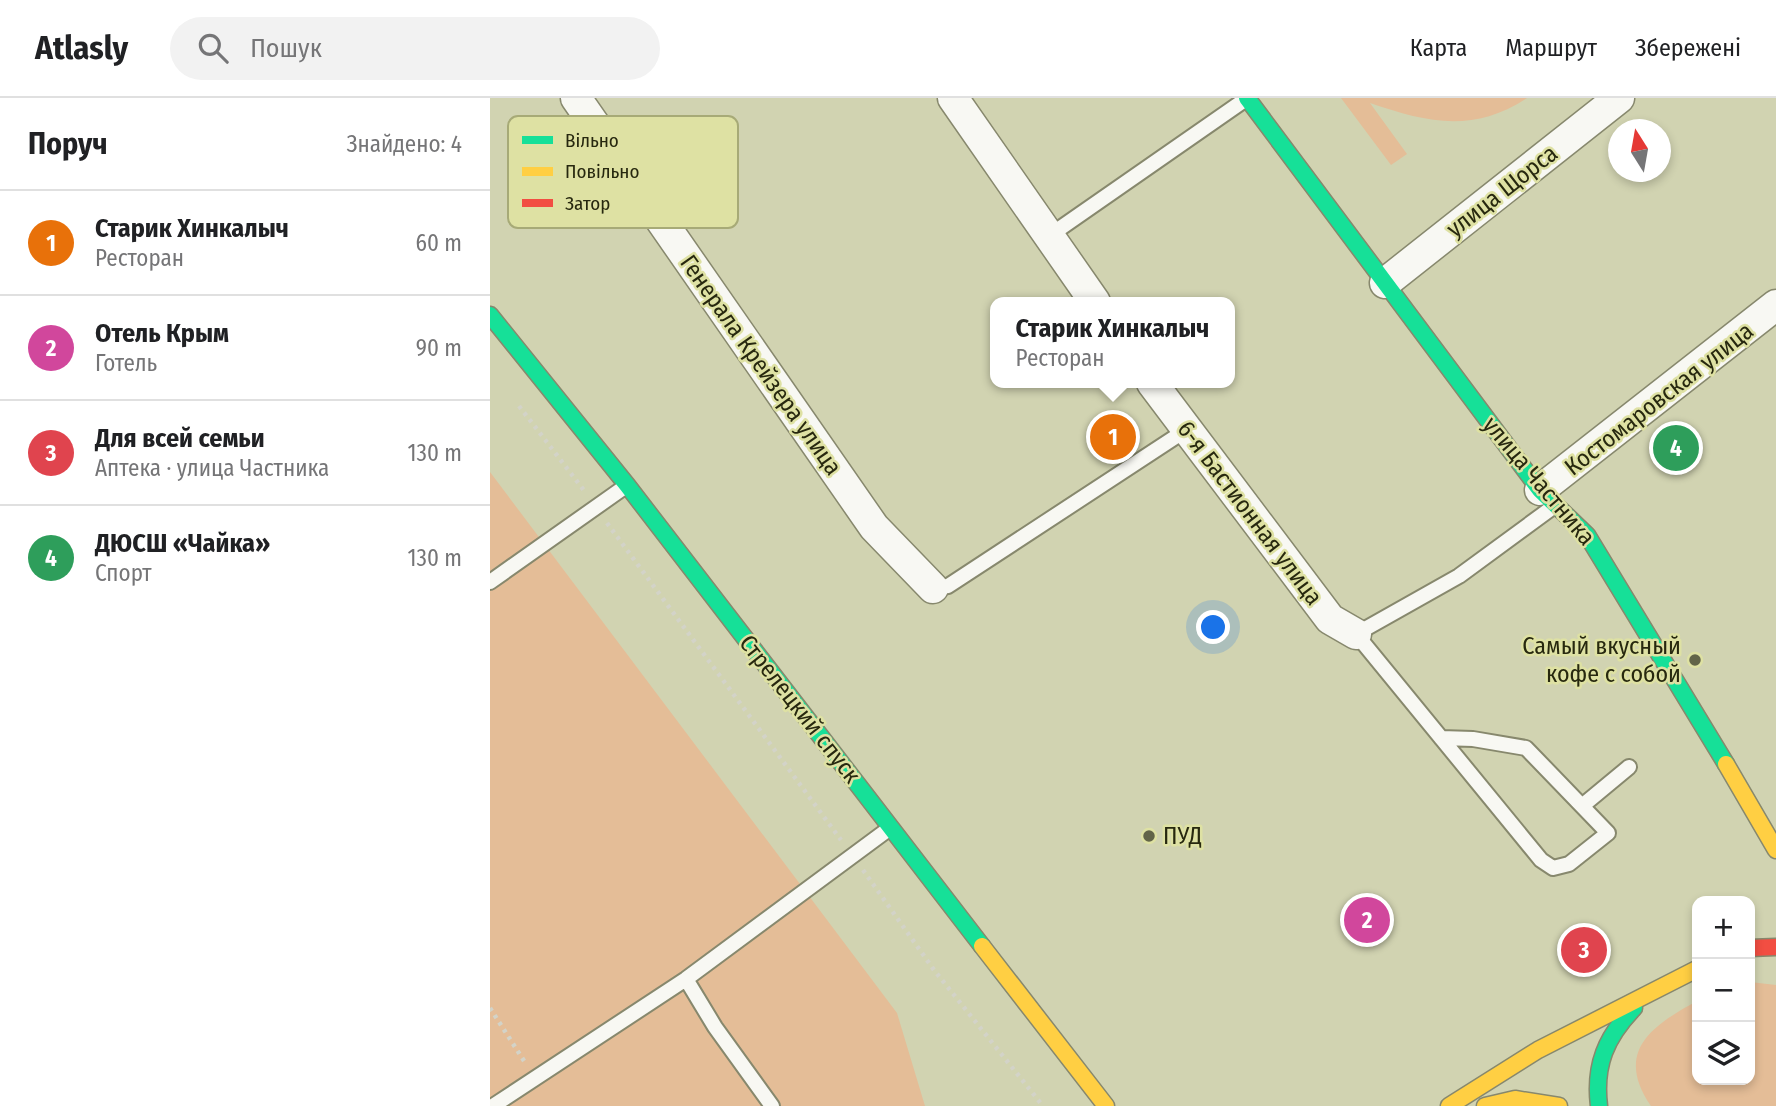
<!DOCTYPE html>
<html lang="uk">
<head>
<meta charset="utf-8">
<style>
	body { margin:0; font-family:"Fira Sans Condensed",sans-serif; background:#f2f2f2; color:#202124 }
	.controls { position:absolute; right:21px; bottom:21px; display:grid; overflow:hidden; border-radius:14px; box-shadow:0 4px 10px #0003 }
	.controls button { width:63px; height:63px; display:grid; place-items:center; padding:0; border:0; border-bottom:2px solid #e0e0e0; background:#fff; color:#202124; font:35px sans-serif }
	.compass { position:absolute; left:1118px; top:21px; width:63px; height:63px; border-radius:50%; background:#fff; box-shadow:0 4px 10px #0003; rotate:349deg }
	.you { position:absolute; left:724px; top:530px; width:24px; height:24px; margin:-18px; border:5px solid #fff; border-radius:50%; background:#1a73e8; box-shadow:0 0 0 10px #1a73e833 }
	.badge { display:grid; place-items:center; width:46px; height:46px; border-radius:50%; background:#0f766e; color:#fff; font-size:23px; font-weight:700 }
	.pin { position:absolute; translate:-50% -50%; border:4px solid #fff; box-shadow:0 2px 7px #0006 }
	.popup { position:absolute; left:500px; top:199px; width:245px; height:91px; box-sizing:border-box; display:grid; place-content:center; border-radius:14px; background:#fff; filter:drop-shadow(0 2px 5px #0005); font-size:23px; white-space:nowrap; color:#757577 }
	.popup b { font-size:26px; color:#202124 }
	.popup::after { content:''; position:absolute; left:50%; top:100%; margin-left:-14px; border:14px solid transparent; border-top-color:#fff }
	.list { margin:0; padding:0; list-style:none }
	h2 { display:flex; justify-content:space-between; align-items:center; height:91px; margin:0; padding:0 28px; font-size:30px }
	h2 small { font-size:23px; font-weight:400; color:#757577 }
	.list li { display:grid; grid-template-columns:46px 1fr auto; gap:21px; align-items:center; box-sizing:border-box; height:105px; padding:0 28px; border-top:2px solid #e0e0e0 }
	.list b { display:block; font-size:26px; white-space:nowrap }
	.list p { margin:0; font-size:23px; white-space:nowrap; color:#757577 }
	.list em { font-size:23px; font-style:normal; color:#757577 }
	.icon { flex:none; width:38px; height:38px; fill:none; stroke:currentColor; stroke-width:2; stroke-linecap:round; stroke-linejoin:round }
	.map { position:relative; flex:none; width:1286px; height:1008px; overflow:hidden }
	header { display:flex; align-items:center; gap:42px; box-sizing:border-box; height:98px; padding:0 35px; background:#fff; border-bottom:2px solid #e0e0e0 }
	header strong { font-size:33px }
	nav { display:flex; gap:38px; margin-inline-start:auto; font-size:24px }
	.search { width:490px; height:63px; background:#f2f2f2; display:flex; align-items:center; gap:18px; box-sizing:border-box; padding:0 24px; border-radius:38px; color:#757577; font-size:26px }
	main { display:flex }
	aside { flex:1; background:#fff }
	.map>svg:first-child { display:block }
	.green { fill:#e4bd97 }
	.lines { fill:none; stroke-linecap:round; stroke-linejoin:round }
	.lane-casing { stroke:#87886d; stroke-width:18 }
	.street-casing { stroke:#87886d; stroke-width:33 }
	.fast-casing { stroke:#87886d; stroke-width:19 }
	.slow-casing { stroke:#87886d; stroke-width:19 }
	.jam-casing { stroke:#87886d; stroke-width:19 }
	.path { stroke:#d3d3c8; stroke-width:4.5; stroke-dasharray:3.5 5; stroke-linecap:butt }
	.lane { stroke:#f8f8f3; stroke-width:14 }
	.street { stroke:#f8f8f3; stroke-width:30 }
	.fast { stroke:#16e098; stroke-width:16 }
	.slow { stroke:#ffcf43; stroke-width:16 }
	.jam { stroke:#f24e42; stroke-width:16 }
	.poi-dot { fill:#626448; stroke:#dee1a3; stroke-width:2.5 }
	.labels { text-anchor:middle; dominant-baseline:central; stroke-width:5; stroke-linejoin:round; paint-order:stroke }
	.street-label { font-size:24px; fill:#27280f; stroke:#dee1a3 }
	.poi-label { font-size:24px; fill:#27280f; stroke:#dee1a3; text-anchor:end }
	.key { fill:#dee1a3; stroke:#a7aa77; stroke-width:2 }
	.key-label { font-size:19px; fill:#27280f }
</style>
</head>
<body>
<header>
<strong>Atlasly</strong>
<div class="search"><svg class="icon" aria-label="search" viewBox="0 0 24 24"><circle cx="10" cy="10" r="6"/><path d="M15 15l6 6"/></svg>Пошук</div>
<nav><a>Карта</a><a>Маршрут</a><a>Збережені</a></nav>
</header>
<main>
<aside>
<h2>Поруч<small>Знайдено: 4</small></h2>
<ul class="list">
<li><span class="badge" style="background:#e8710a">1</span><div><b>Старик Хинкалыч</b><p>Ресторан</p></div><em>60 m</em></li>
<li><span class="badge" style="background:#d1479c">2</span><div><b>Отель Крым</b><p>Готель</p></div><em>90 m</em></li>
<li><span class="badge" style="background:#e0444e">3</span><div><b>Для всей семьи</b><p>Аптека · улица Частника</p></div><em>130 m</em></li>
<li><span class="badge" style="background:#2e9e5b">4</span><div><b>ДЮСШ «Чайка»</b><p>Спорт</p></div><em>130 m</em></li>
</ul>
</aside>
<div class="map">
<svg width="1286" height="1008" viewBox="0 0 1286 1008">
	<rect width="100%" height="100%" fill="#d1d3b1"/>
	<!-- green -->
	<path class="green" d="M851,0H1037C982,36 936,24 880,5L917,56L901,67Z
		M0,374L407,915L435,1008H0Z
		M1260,884L1286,887V1008H1161C1124,954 1161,928 1207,903V982H1260Z"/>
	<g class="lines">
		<defs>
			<path id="lane" d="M559,138L756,1
				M0,484L136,388
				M443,490L458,488L696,332
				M951,640L983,641L1036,650L1118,735L1079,766L1063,770L1051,762L866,536L969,478L1063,409
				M1092,708L1139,669
				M196,881L225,929L282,1008
				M3,1008L196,881L400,730"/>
			<path id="street" d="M86,0L384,429L443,490
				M463,0L605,204
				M895,185L1129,0
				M662,285L840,521L866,536
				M1050,392L1286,207"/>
			<path id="fast" d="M757,0L1050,392L1097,437L1236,666
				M0,217L137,387L492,848
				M1109,1008C1104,967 1116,939 1144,910"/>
			<path id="slow" d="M1236,666L1286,752
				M492,848L616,1008
				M959,1008L1048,952L1207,871
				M995,1008L1025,1001L1069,1008"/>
			<path id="jam" d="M1260,850L1286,849"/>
		</defs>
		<!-- lane casing -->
		<use href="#lane" class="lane-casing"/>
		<!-- street casing -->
		<use href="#street" class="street-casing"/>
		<!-- fast casing -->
		<use href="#fast" class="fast-casing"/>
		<!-- slow casing -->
		<use href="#slow" class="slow-casing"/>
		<!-- jam casing -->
		<use href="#jam" class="jam-casing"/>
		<!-- path -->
		<path class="path" d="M29,308L96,395
			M117,425L351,742
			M373,772L444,872L553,1008
			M0,910L36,966"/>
		<!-- lane -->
		<use href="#lane" class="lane"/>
		<!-- street -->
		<use href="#street" class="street"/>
		<!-- fast -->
		<use href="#fast" class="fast"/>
		<!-- slow -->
		<use href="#slow" class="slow"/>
		<!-- jam -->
		<use href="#jam" class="jam"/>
	</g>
	<!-- markers -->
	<g class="poi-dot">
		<circle cx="1205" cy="562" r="7"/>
		<circle cx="659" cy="738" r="7"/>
	</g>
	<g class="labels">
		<!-- street labels -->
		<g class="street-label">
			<text transform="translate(1012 93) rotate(-38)">улица Щорса</text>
			<text transform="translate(271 267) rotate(55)">Генерала Крейзера улица</text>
			<text transform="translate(1169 301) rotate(-38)">Костомаровская улица</text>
			<text transform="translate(1049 383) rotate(50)">улица Частника</text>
			<text transform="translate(760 415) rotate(53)">6-я Бастионная улица</text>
			<text transform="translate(310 611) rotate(52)">Стрелецкий спуск</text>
		</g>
		<!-- poi labels -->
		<g class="poi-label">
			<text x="1191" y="548">Самый вкусный<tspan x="1191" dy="28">кофе с собой</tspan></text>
			<text x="673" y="738" text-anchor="start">ПУД</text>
		</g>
	</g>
	<!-- legend -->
	<rect x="18" y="18" width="230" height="112" rx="10" class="key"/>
	<rect x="32" y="38" width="31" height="8" fill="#16e098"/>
	<rect x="32" y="69" width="31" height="9" fill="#ffcf43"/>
	<rect x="32" y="101" width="31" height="8" fill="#f24e42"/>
	<g class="key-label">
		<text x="75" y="49">Вільно</text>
		<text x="75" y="80">Повільно</text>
		<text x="75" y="112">Затор</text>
	</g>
</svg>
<div class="controls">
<button>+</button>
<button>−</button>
<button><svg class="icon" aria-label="layers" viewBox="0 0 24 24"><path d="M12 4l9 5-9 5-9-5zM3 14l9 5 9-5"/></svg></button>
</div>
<svg class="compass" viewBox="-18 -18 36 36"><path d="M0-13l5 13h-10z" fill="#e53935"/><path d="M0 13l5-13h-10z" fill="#757577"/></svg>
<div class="you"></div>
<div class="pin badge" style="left:623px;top:339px;background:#e8710a">1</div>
<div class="popup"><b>Старик Хинкалыч</b>Ресторан</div>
<div class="pin badge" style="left:877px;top:822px;background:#d1479c">2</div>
<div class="pin badge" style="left:1094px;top:852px;background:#e0444e">3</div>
<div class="pin badge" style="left:1186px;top:350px;background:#2e9e5b">4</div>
</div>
</main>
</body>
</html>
